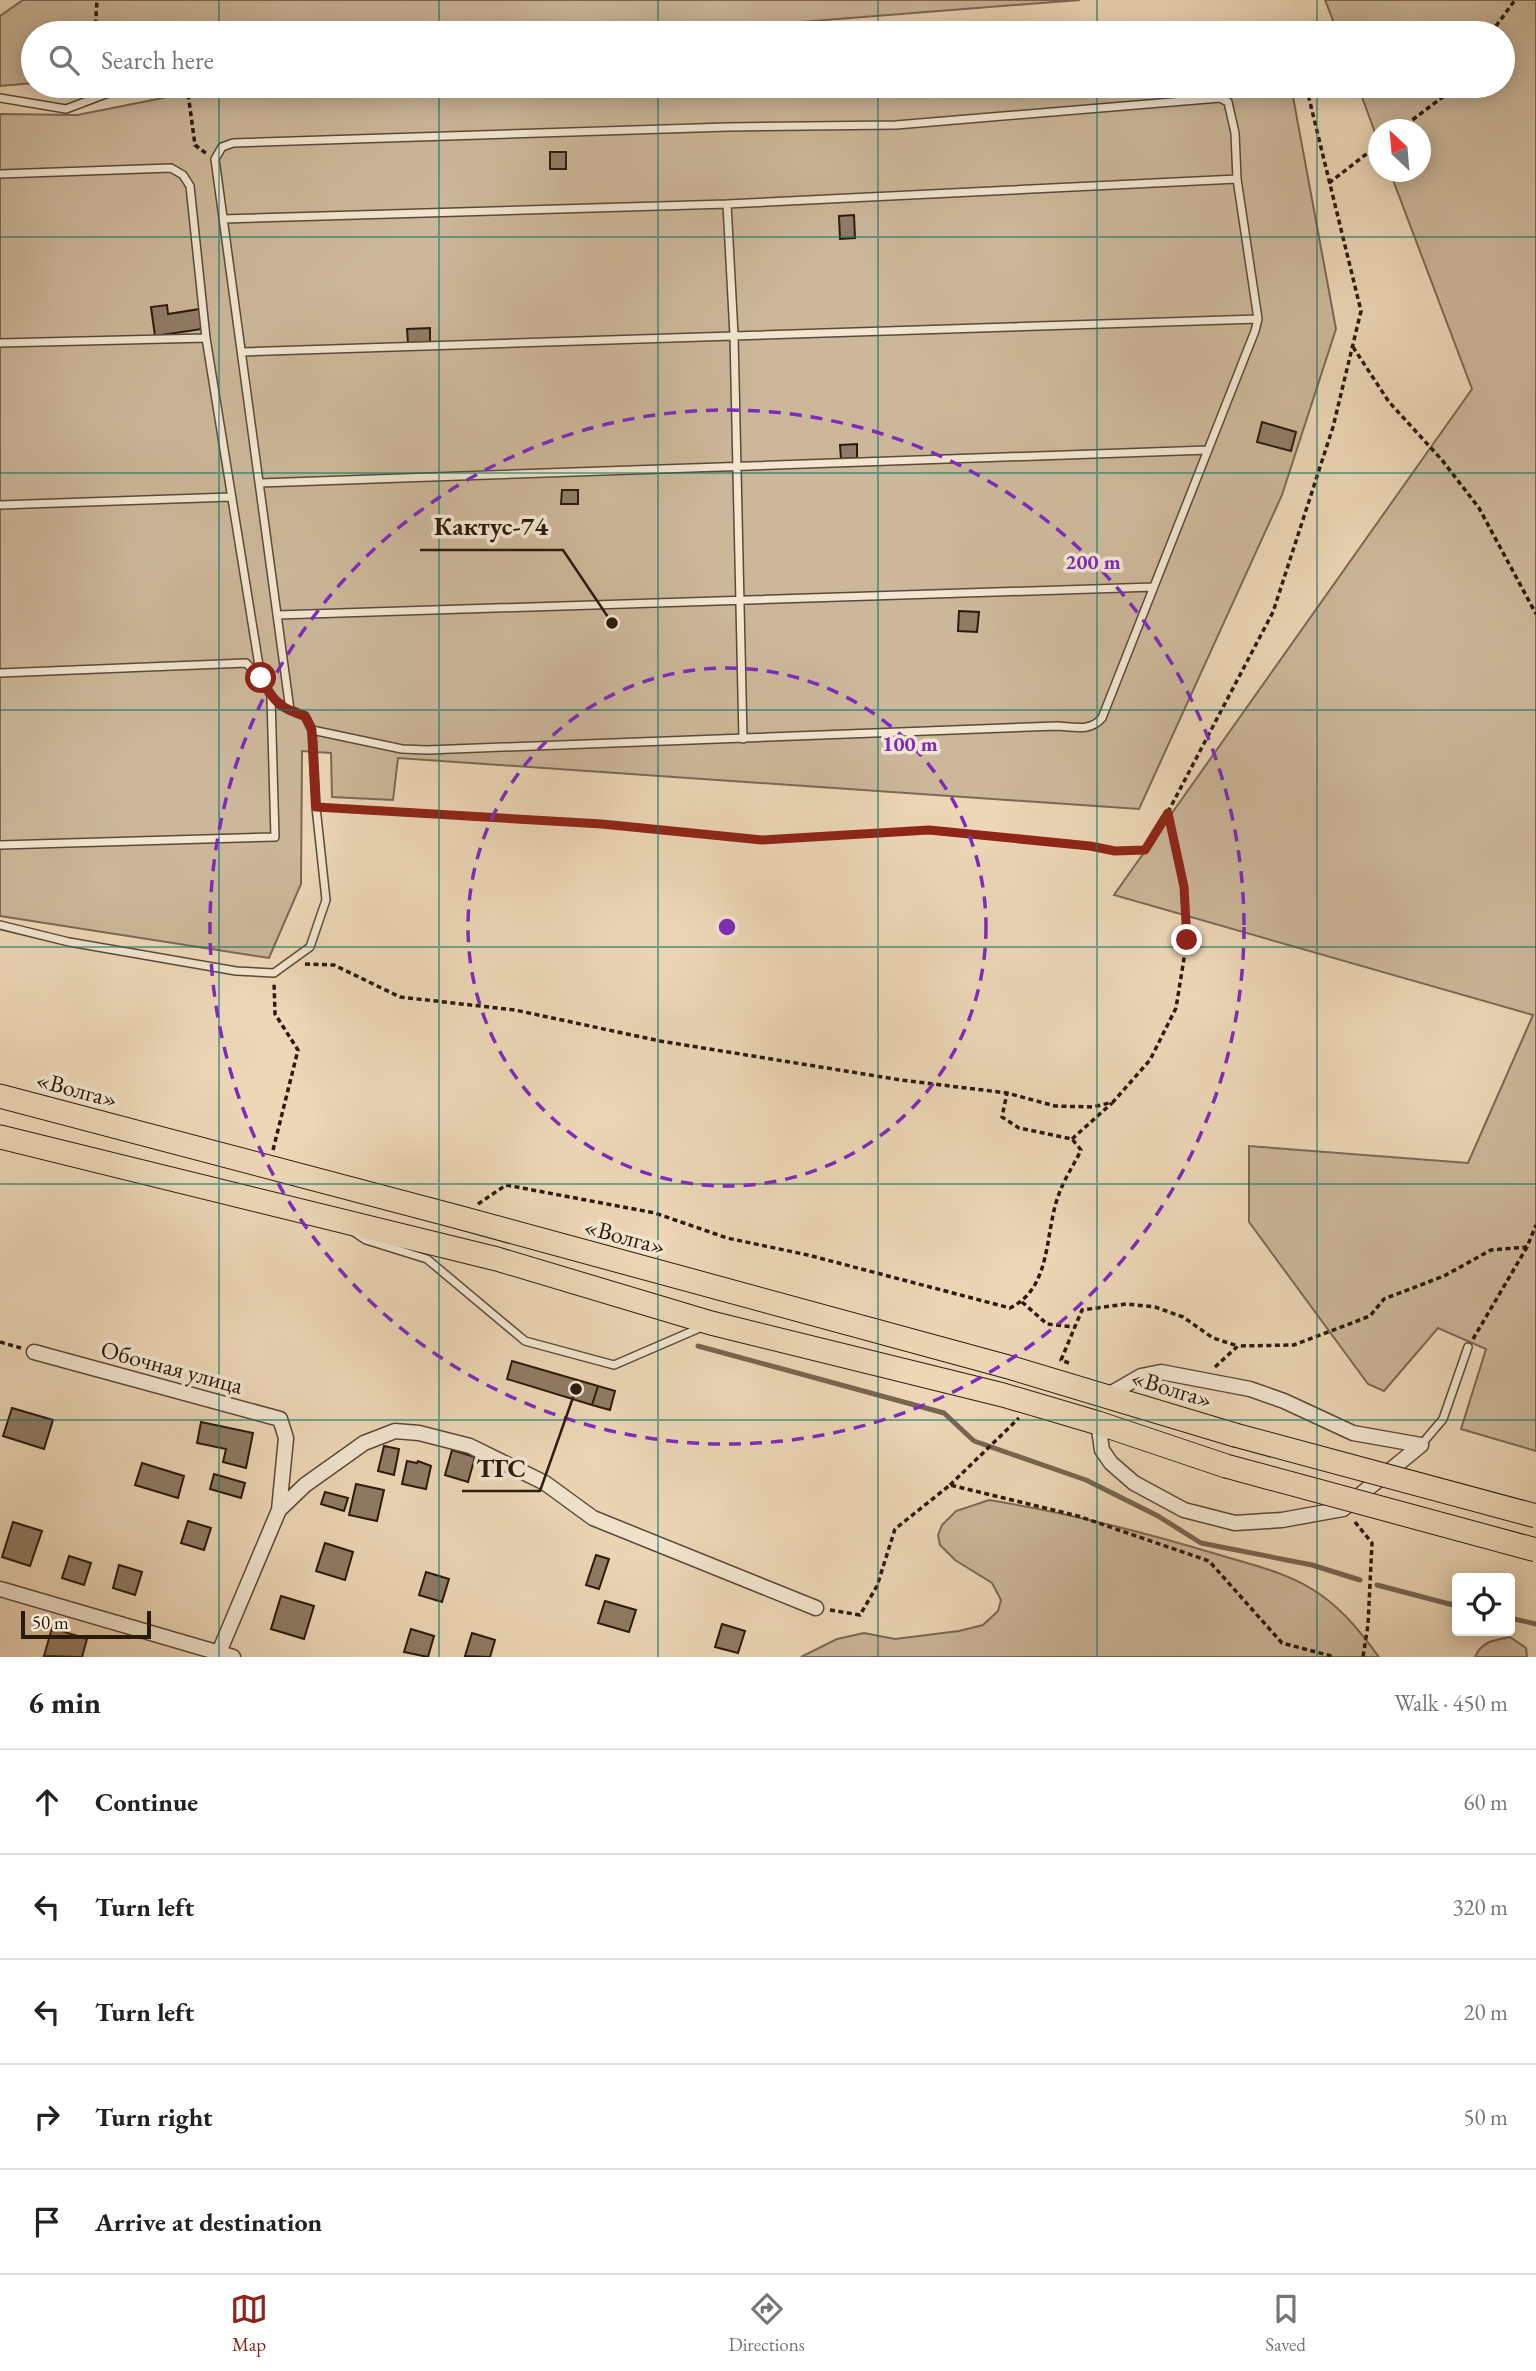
<!DOCTYPE html>
<html lang="en">
<head>
<meta charset="utf-8">
<style>
	body { margin:0; font-family:"EB Garamond",serif; background:#f6f6f6; color:#222 }
	.controls { position:absolute; right:21px; bottom:21px; display:grid; overflow:hidden; border-radius:7px; box-shadow:0 4px 18px #0003 }
	.controls button { width:63px; height:63px; display:grid; place-items:center; padding:0; border:0; border-bottom:2px solid #e0e0e0; background:#fff; color:#222; font:35px sans-serif }
	.compass { position:absolute; left:1368px; top:119px; width:63px; height:63px; border-radius:50%; background:#fff; box-shadow:0 4px 18px #0003; rotate:334deg }
	.scale { position:absolute; left:21px; bottom:18px; width:130px; box-sizing:border-box; padding-left:7px; border:4px solid #2b1a0c; border-top:0; font-size:19px; line-height:24px; white-space:nowrap; color:#2b1a0c; -webkit-text-stroke:5px #f3e5d0; paint-order:stroke }
	.stop { position:absolute; width:21px; height:21px; margin:-16px; border:5px solid #8f2418; border-radius:50%; background:#fff }
	.stop.end { background:#8f2418; border-color:#fff; box-shadow:0 2px 7px #0008 }
	.list { margin:0; padding:0; list-style:none }
	h2 { display:flex; justify-content:space-between; align-items:center; height:91px; margin:0; padding:0 28px; font-size:30px }
	h2 small { font-size:23px; font-weight:400; color:#767676 }
	.list li { display:grid; grid-template-columns:46px 1fr auto; gap:21px; align-items:center; box-sizing:border-box; height:105px; padding:0 28px; border-top:2px solid #e0e0e0 }
	.list b { display:block; font-size:26px; white-space:nowrap }
	.list em { font-size:23px; font-style:normal; color:#767676 }
	.icon { flex:none; width:38px; height:38px; fill:none; stroke:currentColor; stroke-width:2; stroke-linecap:round; stroke-linejoin:round }
	.map { position:relative; flex:none; width:1536px; height:1657px; overflow:hidden }
	.search { position:absolute; background:#fff; box-shadow:0 4px 18px #0003; left:21px; right:21px; top:21px; height:77px; display:flex; align-items:center; gap:18px; box-sizing:border-box; padding:0 24px; border-radius:38px; color:#767676; font-size:26px }
	.sheet { height:616px; background:#fff }
	nav { display:flex; justify-content:space-around; align-items:center; box-sizing:border-box; height:98px; border-top:2px solid #e0e0e0; background:#fff; font-size:19px; color:#767676 }
	nav a { display:grid; justify-items:center; gap:4px }
	nav .on { color:#8f2418 }
	.map>svg:first-child { display:block }
	.green { fill:#ccb79a; stroke:#7c6853; stroke-width:2 }
	.lines { fill:none; stroke-linecap:round; stroke-linejoin:round }
	.stream { stroke:#786550; stroke-width:5 }
	.building { fill:#907c65; stroke:#2b1a0c; stroke-width:2 }
	.service-casing { stroke:#5c4937; stroke-width:10 }
	.minor-casing { stroke:#5c4937; stroke-width:17 }
	.trunk-casing { stroke:#2b1a0c; stroke-width:25 }
	.path { stroke:#2b1a0c; stroke-width:3.5; stroke-dasharray:5 3.5; stroke-linecap:butt }
	.service { stroke:#f3e5d0; stroke-width:7 }
	.minor { stroke:#f3e5d0; stroke-width:14 }
	.trunk { stroke:#edd7b7; stroke-width:23 }
	.trunk-bridge-casing { stroke:#2b1a0c; stroke-width:25; stroke-linecap:butt }
	.trunk-bridge { stroke:#edd7b7; stroke-width:23 }
	.route { stroke:#8f2418; stroke-width:9 }
	.grid { fill:none; stroke:#0f766e; stroke-width:2; stroke-opacity:0.55 }
	.ring { fill:none; stroke:#7b2cbf; stroke-width:3.5; stroke-dasharray:12 9 }
	.labels { text-anchor:middle; dominant-baseline:central; stroke-width:7; stroke-linejoin:round; paint-order:stroke }
	.street-label { font-size:24px; fill:#2b1a0c; stroke:#f3e5d0 }
	.centre { fill:#7b2cbf; stroke:#f3e5d0; stroke-width:3.5 }
	.ring-label { font-size:21px; text-anchor:middle; font-weight:bold; fill:#7b2cbf; stroke:#f3e5d0; stroke-width:7; stroke-linejoin:round; paint-order:stroke }
	.leader { fill:none; stroke:#2b1a0c; stroke-width:2.5 }
	.callout-dot { fill:#2b1a0c; stroke:#f3e5d0; stroke-width:2.5 }
	.callout-label { font-size:26px; text-anchor:middle; font-weight:bold; fill:#2b1a0c; stroke:#f3e5d0; stroke-width:7; stroke-linejoin:round; paint-order:stroke }
</style>
</head>
<body>
<div class="map">
<svg width="1536" height="1657" viewBox="0 0 1536 1657">
	<rect width="100%" height="100%" fill="#edd7b7"/>
	<filter id="stains"><feTurbulence type="fractalNoise" baseFrequency=".00286" numOctaves="4"/><feColorMatrix values="0 0 0 0 .2 0 0 0 0 .09 0 0 0 0 .02 0 0 0 .5 -.17"/></filter>
	<radialGradient id="worn" r=".72"><stop offset=".6" stop-color="#630" stop-opacity="0"/><stop offset="1" stop-color="#630" stop-opacity=".3"/></radialGradient>
	<!-- green -->
	<path class="green" d="M23,0H1080L660,33H33V83L0,86V16Z
		M1325,0H1536V1451L1461,1429L1486,1349L1438,1328L1384,1391L1368,1384L1249,1222V1146L1468,1163L1533,1015L1114,895L1472,389L1390,172H1420V130H1378V141L1358,86H1503V33H1338Z
		M195,86H1291L1336,329L1282,495L1139,809L398,758L393,800L332,797L331,753L302,751L301,884L269,958L0,916V114L77,115L163,98Z
		M989,1500C1069,1513 1144,1532 1223,1556C1257,1566 1292,1574 1321,1595C1345,1612 1362,1634 1379,1657H801L837,1639L864,1633L895,1639L959,1631L983,1625L998,1611L1001,1600L992,1583L955,1560L940,1545L938,1535L942,1525L956,1511Z
		M1510,1637L1526,1648L1527,1657H1475C1482,1641 1494,1640 1510,1637Z"/>
	<g class="lines">
		<!-- stream -->
		<path class="stream" d="M698,1346L944,1413L974,1441L1086,1480L1158,1516L1201,1543L1312,1565L1360,1580
			M1377,1585L1457,1606
			M1510,1618L1536,1624"/>
	</g>
	<!-- building -->
	<path class="building" d="M550,152H566V169H550Z
		M854,215L855,238L840,239L839,216Z
		M167,305L168,314L200,309L202,329L155,336L151,307Z
		M430,328V342L408,343L407,329Z
		M1262,422L1296,432L1291,451L1257,442Z
		M857,444V458L841,459L840,445Z
		M562,490H578V504H561Z
		M959,611L979,612L977,632L958,631Z
		M512,1361L598,1386L592,1405L507,1379Z
		M598,1386L615,1391L610,1410L592,1405Z
		M12,1408L53,1420L44,1449L3,1436Z
		M201,1422L253,1433L246,1468L223,1462L226,1449L197,1443Z
		M384,1446L399,1449L394,1475L378,1471Z
		M452,1450L475,1457L468,1482L445,1475Z
		M407,1461L417,1463L418,1461L431,1466L426,1489L402,1484Z
		M142,1463L184,1476L178,1498L135,1485Z
		M214,1474L245,1483L241,1498L210,1489Z
		M356,1484L384,1490L377,1521L349,1515Z
		M325,1492L348,1498L344,1511L321,1504Z
		M188,1521L211,1528L204,1550L181,1543Z
		M13,1522L42,1531L30,1566L2,1557Z
		M325,1543L353,1552L345,1580L316,1571Z
		M596,1555L609,1559L599,1589L586,1585Z
		M69,1556L91,1563L84,1585L62,1578Z
		M119,1565L142,1572L135,1595L113,1588Z
		M426,1572L449,1579L442,1602L419,1595Z
		M281,1596L314,1606L304,1639L271,1629Z
		M605,1601L636,1610L629,1632L598,1623Z
		M722,1624L745,1631L738,1653L715,1647Z
		M52,1628L87,1639L82,1657L44,1656Z
		M411,1629L434,1636L428,1657L404,1652Z
		M472,1633L495,1640L490,1657L465,1656Z"/>
	<g class="lines">
		<defs>
			<path id="service" d="M0,98L66,109L111,92L148,86
				M0,174L171,168L183,175L190,186L206,338L261,678C273,702 279,707 305,716L312,730L316,807L326,900L310,947L274,973L236,971L69,942L0,925
				M727,204L734,335L743,739
				M223,219L727,204L1237,179
				M0,343L206,338
				M242,352L1258,319
				M260,483L1208,450
				M0,505L231,497
				M278,615L1154,587
				M0,673L246,663L260,677
				M290,710L215,159L222,147L233,143L728,127L896,125L1220,98L1228,102L1235,133L1237,179L1258,319L1255,331L1102,718C1090,732 1074,727 1057,726L427,750L402,749L312,730
				M0,845L275,837L271,698
				M354,1232L366,1240L427,1259L525,1341L614,1365L702,1327
				M1421,1445L1443,1419L1468,1347"/>
			<path id="minor" d="M34,1352L280,1419L286,1438L279,1510L217,1657
				M1108,1395L1141,1376L1161,1372L1250,1389L1284,1401L1353,1433L1421,1445
				M1098,1423L1102,1450L1111,1463L1134,1483L1184,1510L1235,1523L1282,1520L1343,1509L1421,1445
				M279,1510L305,1485L364,1443L395,1431L419,1433L470,1446L545,1483L593,1518L816,1608
				M0,1589L233,1657"/>
			<path id="trunk" d="M0,1096L458,1217L1012,1368L1235,1435
				M0,1137L497,1259L711,1323L1003,1395L1098,1423L1226,1466"/>
		</defs>
		<!-- service casing -->
		<use href="#service" class="service-casing"/>
		<!-- minor casing -->
		<use href="#minor" class="minor-casing"/>
		<!-- trunk casing -->
		<use href="#trunk" class="trunk-casing"/>
		<!-- path -->
		<path class="path" d="M95,33L97,0
			M1052,33L1146,27L1262,24L1270,33
			M1491,33L1515,0
			M187,86L195,145L207,154
			M1399,130L1448,93L1453,86
			M1329,183L1378,145
			M1353,347L1389,402L1442,460L1479,508L1536,614
			M325,808L602,824L763,840L929,830L1090,846L1115,851L1145,850L1168,812L1273,612L1333,427L1361,311L1306,86
			M305,964L334,965L400,997L515,1010L660,1041L901,1080L1007,1093L1055,1106L1093,1107L1113,1102L1150,1060L1176,1008L1187,940L1184,887L1168,814
			M1072,1139L1112,1103
			M273,1150L298,1050L275,1014L274,982
			M478,1204L506,1185L655,1213L727,1238L808,1255L1010,1308C1053,1287 1044,1232 1059,1194C1064,1179 1074,1165 1081,1150L1072,1139L1019,1128L1002,1117L1007,1093
			M1022,1302L1047,1324L1074,1327
			M1473,1339L1527,1247L1536,1225
			M0,1342L21,1348
			M1069,1363L1061,1360L1082,1310L1126,1304L1155,1307L1183,1317L1213,1338L1238,1346
			M1215,1367L1238,1346L1294,1345L1370,1316L1384,1299L1444,1276L1491,1250L1527,1247
			M950,1485L1019,1418
			M1355,1522L1372,1543L1368,1625L1363,1657
			M830,1610L860,1615L877,1586L895,1529L950,1485L1078,1516L1209,1561L1282,1643L1335,1657"/>
		<!-- service -->
		<use href="#service" class="service"/>
		<!-- minor -->
		<use href="#minor" class="minor"/>
		<!-- trunk -->
		<use href="#trunk" class="trunk"/>
		<defs>
			<path id="trunk-bridge" d="M1235,1435L1536,1516
				M1226,1466L1536,1550"/>
		</defs>
		<!-- trunk-bridge casing -->
		<use href="#trunk-bridge" class="trunk-bridge-casing"/>
		<!-- trunk-bridge -->
		<use href="#trunk-bridge" class="trunk-bridge"/>
	</g>
	<g class="lines">
		<!-- route -->
		<path class="route" d="M261,678C273,702 279,707 305,716L312,730L316,807L602,824L762,840L929,830L1090,846L1115,851L1145,850L1168,813L1184,887L1187,940"/>
	</g>
	<!-- grid -->
	<path class="grid" d="M219,0V33M439,0V33M658,0V33M878,0V33M1097,0V33M1317,0V33M219,86V1657M439,86V1657M658,86V1657M878,86V1657M1097,86V1657M1317,86V1657M0,237H1536M0,473H1536M0,710H1536M0,947H1536M0,1184H1536M0,1420H1536"/>
	<!-- distance rings -->
	<g class="ring">
		<circle cx="727" cy="927" r="259"/>
		<circle cx="727" cy="927" r="517"/>
	</g>
	<g class="labels">
		<!-- street labels -->
		<g class="street-label">
			<text transform="translate(77 1089) rotate(15)">«Волга»</text>
			<text transform="translate(625 1236) rotate(15)">«Волга»</text>
			<text transform="translate(172 1367) rotate(15)">Обочная улица</text>
			<text transform="translate(1172 1388) rotate(17)">«Волга»</text>
		</g>
	</g>
	<circle cx="727" cy="927" r="10" class="centre"/>
	<g class="ring-label">
		<text x="1093" y="569">200 m</text>
		<text x="910" y="751">100 m</text>
	</g>
	<!-- callouts -->
	<path class="leader" d="M612 623L563 550H420M576 1389L540 1491H462"/>
	<g class="callout-dot">
		<circle cx="612" cy="623" r="7"/>
		<circle cx="576" cy="1389" r="7"/>
	</g>
	<g class="callout-label">
		<text x="491" y="535">Кактус-74</text>
		<text x="501" y="1477">ТГС</text>
	</g>
	<rect width="100%" height="100%" filter="url(#stains)"/>
	<rect width="100%" height="100%" fill="url(#worn)"/>
</svg>
<div class="controls">
<button><svg class="icon" aria-label="locate" viewBox="0 0 24 24"><circle cx="12" cy="12" r="6"/><path d="M12 2v4M12 18v4M2 12h4M18 12h4"/></svg></button>
</div>
<svg class="compass" viewBox="-18 -18 36 36"><path d="M0-13l5 13h-10z" fill="#e53935"/><path d="M0 13l5-13h-10z" fill="#767676"/></svg>
<div class="scale">50 m</div>
<div class="stop" style="left:261px;top:678px"></div>
<div class="stop end" style="left:1187px;top:940px"></div>
<div class="search"><svg class="icon" aria-label="search" viewBox="0 0 24 24"><circle cx="10" cy="10" r="6"/><path d="M15 15l6 6"/></svg>Search here</div>
</div>
<section class="sheet">
<h2>6 min<small>Walk · 450 m</small></h2>
<ul class="list">
<li><svg class="icon" aria-label="ahead" viewBox="0 0 24 24"><path d="M12 20V5M6 11l6-6 6 6"/></svg><div><b>Continue</b></div><em>60 m</em></li>
<li><svg class="icon" aria-label="left" viewBox="0 0 24 24"><path d="M17 20v-9H6M10 6l-5 5 5 5"/></svg><div><b>Turn left</b></div><em>320 m</em></li>
<li><svg class="icon" aria-label="left" viewBox="0 0 24 24"><path d="M17 20v-9H6M10 6l-5 5 5 5"/></svg><div><b>Turn left</b></div><em>20 m</em></li>
<li><svg class="icon" aria-label="right" viewBox="0 0 24 24"><path d="M7 20v-9h11M14 6l5 5-5 5"/></svg><div><b>Turn right</b></div><em>50 m</em></li>
<li><svg class="icon" aria-label="arrive" viewBox="0 0 24 24"><path d="M6 21V4h12l-3 4 3 4H6"/></svg><div><b>Arrive at destination</b></div></li>
</ul>
</section>
<nav>
<a class="on"><svg class="icon" aria-label="map" viewBox="0 0 24 24"><path d="M3 6l6-2 6 2 6-2v14l-6 2-6-2-6 2zM9 4v14M15 6v14"/></svg>Map</a>
<a><svg class="icon" aria-label="directions" viewBox="0 0 24 24"><path d="M12 3l9 9-9 9-9-9zM9 14v-3h6M13 9l2 2-2 2"/></svg>Directions</a>
<a><svg class="icon" aria-label="saved" viewBox="0 0 24 24"><path d="M7 4h10v16l-5-4-5 4z"/></svg>Saved</a>
</nav>
</body>
</html>
